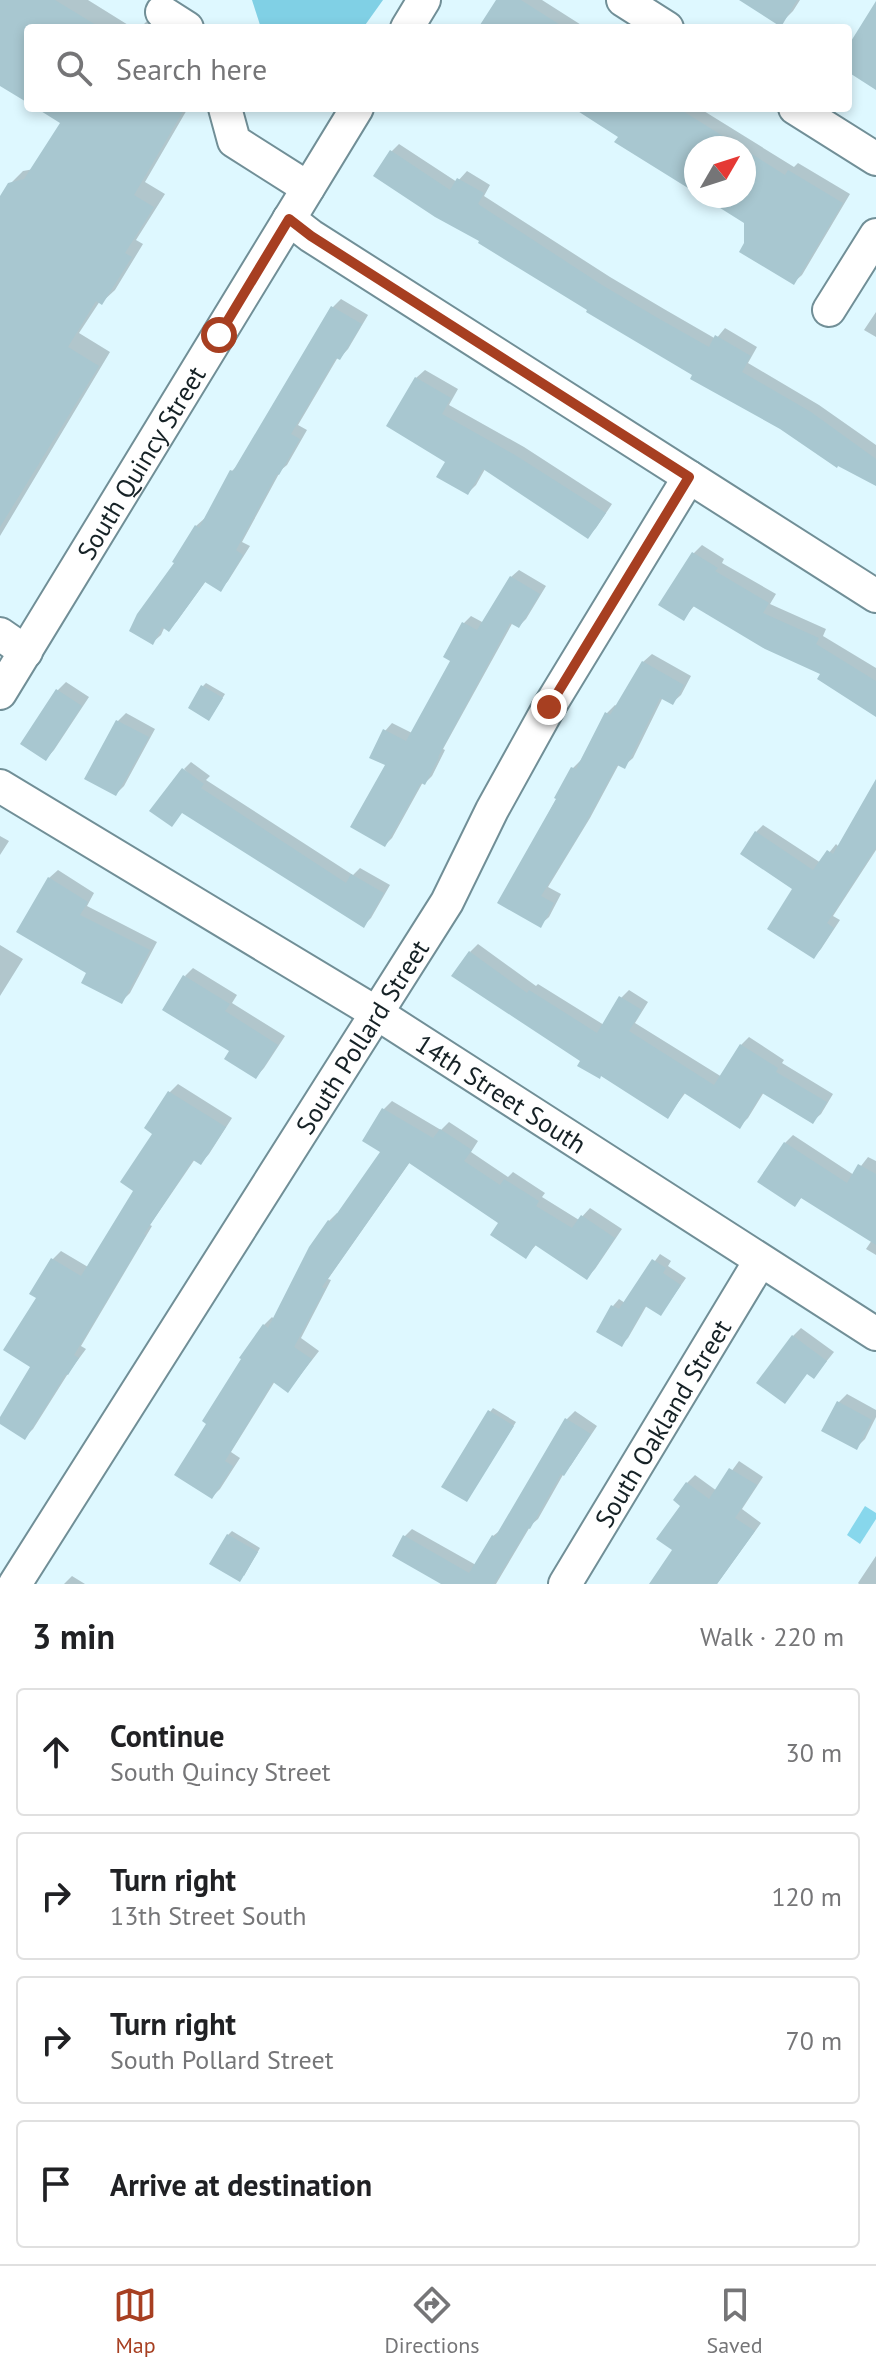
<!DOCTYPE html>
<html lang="en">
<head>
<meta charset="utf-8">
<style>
	body { margin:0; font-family:"PT Sans",sans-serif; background:#f6f6f6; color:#202124 }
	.compass { position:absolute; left:684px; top:136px; width:72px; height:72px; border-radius:50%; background:#fff; box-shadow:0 4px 12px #0003; rotate:51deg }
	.stop { position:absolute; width:24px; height:24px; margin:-18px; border:6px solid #a73f21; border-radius:50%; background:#fff }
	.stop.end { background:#a73f21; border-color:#fff; box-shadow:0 2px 8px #0008 }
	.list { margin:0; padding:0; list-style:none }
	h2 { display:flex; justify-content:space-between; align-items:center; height:104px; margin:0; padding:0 32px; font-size:34px }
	h2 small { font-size:26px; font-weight:400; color:#757577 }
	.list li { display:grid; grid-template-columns:52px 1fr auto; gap:24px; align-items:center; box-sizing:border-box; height:128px; margin:0 16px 16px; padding:0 16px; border:2px solid #e0e0e0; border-radius:8px }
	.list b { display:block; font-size:30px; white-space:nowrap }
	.list p { margin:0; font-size:26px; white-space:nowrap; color:#757577 }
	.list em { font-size:26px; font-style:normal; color:#757577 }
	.icon { flex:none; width:44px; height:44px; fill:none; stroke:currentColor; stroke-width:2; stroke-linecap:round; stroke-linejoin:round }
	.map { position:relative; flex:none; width:876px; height:1584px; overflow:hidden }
	.search { position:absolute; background:#fff; box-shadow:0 4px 12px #0003; left:24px; right:24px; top:24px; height:88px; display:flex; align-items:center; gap:20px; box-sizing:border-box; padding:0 28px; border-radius:8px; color:#757577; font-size:30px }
	.sheet { height:680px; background:#fff }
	nav { display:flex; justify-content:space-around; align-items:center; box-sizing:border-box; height:112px; border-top:2px solid #e0e0e0; background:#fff; font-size:22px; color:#757577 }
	nav a { display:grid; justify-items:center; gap:4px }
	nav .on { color:#a73f21 }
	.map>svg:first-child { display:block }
	.forest { fill:#80d0e5 }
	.water { fill:#87d7ec }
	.shadow { fill:#0003 }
	.building { fill:#a8c7d0 }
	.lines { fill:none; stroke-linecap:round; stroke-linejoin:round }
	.minor-casing { stroke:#718f97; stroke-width:36 }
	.minor { stroke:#fff; stroke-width:32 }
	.route { stroke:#a73f21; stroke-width:10 }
	.labels { text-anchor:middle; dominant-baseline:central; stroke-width:6; stroke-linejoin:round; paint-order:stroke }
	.street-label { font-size:26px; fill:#162226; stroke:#fff }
</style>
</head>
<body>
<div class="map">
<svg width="876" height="1584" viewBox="0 0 876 1584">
	<rect width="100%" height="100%" fill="#def8ff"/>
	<!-- forest -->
	<path class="forest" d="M252,0H383L363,28H261Z"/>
	<!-- water -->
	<path class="water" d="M865,1506L876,1513V1519L860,1544L847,1535Z"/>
	<!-- shadow -->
	<path class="shadow" d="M0,0H88L133,28H28V101L0,84Z
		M498,0H542L586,28H480Z
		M743,0H800L793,11L780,24Z
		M151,17L169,28H140Z
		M39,108H188L145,182L165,194L136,240L143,244L115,290L102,302L100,301L79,333L110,352L0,536V200L10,184L23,171L34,169L62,122Z
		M576,108H699L794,167L798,163L850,194L802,275L793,283L755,228L704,196H744V148H696V191L621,136Z
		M399,144L457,182L467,171L490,185L484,196L610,277L664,309L716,339L725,328L757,347L748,363L819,405L876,445V484L695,374L391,152Z
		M341,299L368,315L348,349L340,358L338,357L298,425L307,430L287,465L281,470L242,542L250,546L228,581L220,590L206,581L177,621L169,629L165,626L161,635L152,643L177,562L196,526L205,518L232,471L240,463L333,307Z
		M876,312V337L864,330Z
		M425,370L458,389L449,405L524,447L612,504L596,528L588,536L485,469L476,485L468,493L448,461L416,378Z
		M702,545L724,559L722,563L776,594L770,604L826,629L823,636L876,668V715L822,674L695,605L684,618L661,604L694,553Z
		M519,570L546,586L526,619L519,626L513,622L443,749L445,750L432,776L425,783L423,782L392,838L385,845L388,764L385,731L392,723L412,733L453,660L464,623L471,616L484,623L511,577Z
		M652,654L691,676L681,695L672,703L663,697L633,758L624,766L619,764L590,818L548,887L561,894L549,917L540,925L500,903L573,768L581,760L606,714L615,705L618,707L643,662Z
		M66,682L89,697L54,750L46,759L23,744L58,690Z
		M206,683L225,694L212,715L203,686Z
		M126,713L155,729L124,786L116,794L87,778L118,721Z
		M191,762L210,776L206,780L353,875L360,868L390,885L371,918L364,925L269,867L184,769Z
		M876,797V850L833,916L840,920L821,949L814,957L795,888L756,832L763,825L821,863L836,844L839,847Z
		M0,836L9,841L0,855Z
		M58,870L94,893L87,906L157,942L130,993L122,1001L89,972L19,931L49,878Z
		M478,944L536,986L538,984L604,1025L621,998L629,990L648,1002L635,1023L722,1077L741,1045L749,1037L784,1060L782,1063L833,1094L821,1114L813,1121L764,1092L748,1118L740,1126L686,1092L668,1116L582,1061L470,952Z
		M0,945L23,959L0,996Z
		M193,968L237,995L232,1003L285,1036L264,1068L256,1077L232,1050L185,976Z
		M178,1084L232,1118L209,1154L201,1163L195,1159L150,1225L152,1226L81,1346L86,1349L69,1372L33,1429L25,1437L0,1420L33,1367L39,1298L32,1294L53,1259L61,1251L88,1267L136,1190L170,1092Z
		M392,1101L441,1130L449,1122L478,1141L471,1152L508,1177L513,1172L545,1193L542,1197L579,1220L590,1208L622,1229L595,1269L587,1277L537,1244L526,1256L501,1223L410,1162L328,1279L331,1280L301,1338L319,1351L288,1391L275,1381L231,1452L240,1458L220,1489L212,1497L264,1325L272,1317L274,1319L329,1221L337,1213L339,1215L383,1151L365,1140L384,1109Z
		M793,1135L854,1175L868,1157L876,1161V1255L866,1249L872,1240L803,1196L794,1205L785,1143Z
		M660,1254L671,1261L668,1266L686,1278L661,1314L647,1305L628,1338L622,1344L613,1306L619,1299L625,1303Z
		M801,1328L834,1352L814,1377L808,1372L793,1336Z
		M847,1394L876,1410V1417L865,1439L857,1447L838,1403Z
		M493,1408L516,1422L467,1500L490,1412Z
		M575,1411L597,1426L571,1465L564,1473L538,1519L531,1525L496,1584H442L404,1537L412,1529L476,1565L493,1536L502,1529L567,1419Z
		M739,1461L763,1477L742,1509L761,1523L717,1584H651L674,1550L687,1483L695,1475L717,1491Z
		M232,1531L260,1548L244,1576L228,1535Z
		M876,1556V1584H859L858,1583Z
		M72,1576L85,1584H64Z"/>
	<!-- building -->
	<path class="building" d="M0,0H55L101,28H28V103L0,86Z
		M496,0H521L565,28H478Z
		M739,0H797L781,27Z
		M876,1V90L848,72V46Z
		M36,108H185L134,195L154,207L125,253L132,257L102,305L96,301L68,347L99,366L0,527V196L8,183L24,179L60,123Z
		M573,108H678L742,148H696V193L614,142L618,137Z
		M744,149L785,175L788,170L843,203L794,285L739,252L744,243V223L701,196H744Z
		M390,150L450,190L457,178L484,193L478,204L602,285L656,317L709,347L715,335L751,356L742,372L811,412L876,459V486L838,466L837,468L780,429L690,379L692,375L586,312L587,310L478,243L479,241L435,217L373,176Z
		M331,306L362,324L340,360L336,358L291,434L300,439L279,475L277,474L236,550L243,555L221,592L205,582L169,632L162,627L153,645L129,631L137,614L174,563L172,562L195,525L199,528L230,470L233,471Z
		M415,377L451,398L442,414L515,455L606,513L588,539L483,469L468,495L436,477L445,462L386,426Z
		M692,552L718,568L715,571L769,603L763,613L819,638L816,644L876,681V717L817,679L820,674L765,649L693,606L684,621L658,605Z
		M510,576L540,594L519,628L510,623L438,757H439L425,785L421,783L385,847L350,827L385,765L369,758L383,729L406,741L450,661L443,657L462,622L477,630Z
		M642,661L684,685L673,705L660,698L625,769L617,765L583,828L541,896L554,903L541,928L497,903L556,799L554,798L571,767L576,769L605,712L610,715Z
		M201,685L223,698L209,721L188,708Z
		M56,689L82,706L46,761L20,744Z
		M116,720L149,737L116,796L84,779Z
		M182,768L204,784L201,788L346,883L351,874L384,893L364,928L182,813L172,827L149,811Z
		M876,779V848L827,923L834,928L814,959L767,929L792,889L740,854L755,831L813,870L827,850L833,854Z
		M48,877L88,902L80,915L150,950L122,1004L81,983L86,973L16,932Z
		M469,951L527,993L529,990L597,1033L619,996L642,1010L629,1031L714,1085L740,1044L778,1068L776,1072L827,1102L813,1124L762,1093L740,1129L684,1093L668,1119L601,1076L600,1079L577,1066L580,1061L451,976Z
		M183,975L230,1004L225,1011L278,1045L256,1079L224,1059L229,1051L162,1010Z
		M168,1091L226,1127L201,1165L193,1160L144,1234L146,1235L74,1355L79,1358L68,1375L66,1374L25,1440L0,1424V1417L30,1367L3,1350L36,1298L29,1294L51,1258L81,1276L133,1191L120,1182L152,1134L144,1128Z
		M382,1108L433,1138L440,1129L472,1150L464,1161L500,1185L504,1179L539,1201L536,1206L572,1228L581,1215L615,1238L587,1280L535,1245L526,1259L490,1235L498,1223L409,1163L322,1287L325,1289L294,1347L312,1359L288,1393L273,1382L225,1461L233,1466L212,1499L174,1475L206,1424L202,1421L241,1359L239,1358L263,1324L268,1328L309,1247L328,1220L331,1222L380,1152L362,1141Z
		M784,1142L847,1183L858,1164L876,1174V1245L801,1198L795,1207L757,1182Z
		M652,1259L666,1268L663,1273L681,1285L661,1316L645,1306L622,1347L596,1332L611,1305L619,1309Z
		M792,1335L827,1361L814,1379L807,1374L785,1404L756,1383Z
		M837,1401L872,1420L857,1450L821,1431Z
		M488,1410L514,1426L467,1502L441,1487Z
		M565,1418L591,1434L564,1476L561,1474L530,1529L528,1528L494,1584H441L392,1556L403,1535L469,1573L492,1535L495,1537Z
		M729,1468L757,1485L735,1518L755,1531L717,1584H649L672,1550L656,1539L680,1506L673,1500L686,1482L709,1499Z
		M227,1534L258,1552L240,1582L209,1564Z"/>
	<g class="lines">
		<defs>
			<g id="minor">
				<path d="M623,0L667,28"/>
				<path d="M162,12L187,28"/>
				<path d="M407,28L424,0"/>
				<path d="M225,108L234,141L308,188"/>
				<path d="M795,108L876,159"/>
				<path d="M289,219L311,236L876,596"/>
				<path d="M829,310L876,235"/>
				<path d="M0,634L26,652"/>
				<path id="s1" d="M0,693L357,108"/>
				<path id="s2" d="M0,786L378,1014L876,1334"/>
				<path id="s3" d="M15,1584L447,902L492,810L549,707L689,477"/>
				<path id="s4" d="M565,1584L760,1261"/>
			</g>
		</defs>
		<!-- minor casing -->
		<use href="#minor" class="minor-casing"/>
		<!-- minor -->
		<use href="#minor" class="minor"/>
	</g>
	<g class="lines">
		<!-- route -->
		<path class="route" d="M219,335L289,219L311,236L689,477L549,707"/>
	</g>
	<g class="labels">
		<!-- street labels -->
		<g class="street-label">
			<text stroke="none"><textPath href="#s1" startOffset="270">South Quincy Street</textPath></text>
			<text stroke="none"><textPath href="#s3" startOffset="648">South Pollard Street</textPath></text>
			<text stroke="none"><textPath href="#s2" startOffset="588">14th Street South</textPath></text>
			<text stroke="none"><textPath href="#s4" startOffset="188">South Oakland Street</textPath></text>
		</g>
	</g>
</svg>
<svg class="compass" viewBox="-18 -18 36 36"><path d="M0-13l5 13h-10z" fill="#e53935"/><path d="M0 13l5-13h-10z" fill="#757577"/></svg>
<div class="stop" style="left:219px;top:335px"></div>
<div class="stop end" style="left:549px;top:707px"></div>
<div class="search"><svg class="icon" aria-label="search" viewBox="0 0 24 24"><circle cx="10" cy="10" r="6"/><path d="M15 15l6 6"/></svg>Search here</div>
</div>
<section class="sheet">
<h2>3 min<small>Walk · 220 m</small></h2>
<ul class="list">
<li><svg class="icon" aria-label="ahead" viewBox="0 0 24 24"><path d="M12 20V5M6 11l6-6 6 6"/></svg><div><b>Continue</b><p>South Quincy Street</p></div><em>30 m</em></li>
<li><svg class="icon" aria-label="right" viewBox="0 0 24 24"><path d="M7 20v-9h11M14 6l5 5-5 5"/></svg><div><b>Turn right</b><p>13th Street South</p></div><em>120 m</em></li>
<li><svg class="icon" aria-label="right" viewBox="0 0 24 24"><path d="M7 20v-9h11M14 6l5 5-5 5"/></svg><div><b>Turn right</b><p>South Pollard Street</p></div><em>70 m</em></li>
<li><svg class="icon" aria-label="arrive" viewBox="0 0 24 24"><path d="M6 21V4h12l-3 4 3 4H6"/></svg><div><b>Arrive at destination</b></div></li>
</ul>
</section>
<nav>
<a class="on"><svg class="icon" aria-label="map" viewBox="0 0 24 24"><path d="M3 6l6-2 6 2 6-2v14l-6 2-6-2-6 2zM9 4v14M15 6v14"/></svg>Map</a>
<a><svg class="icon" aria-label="directions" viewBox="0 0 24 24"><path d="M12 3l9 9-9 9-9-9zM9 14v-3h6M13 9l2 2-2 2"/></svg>Directions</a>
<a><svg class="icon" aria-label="saved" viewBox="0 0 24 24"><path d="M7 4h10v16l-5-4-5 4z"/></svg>Saved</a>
</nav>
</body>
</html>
